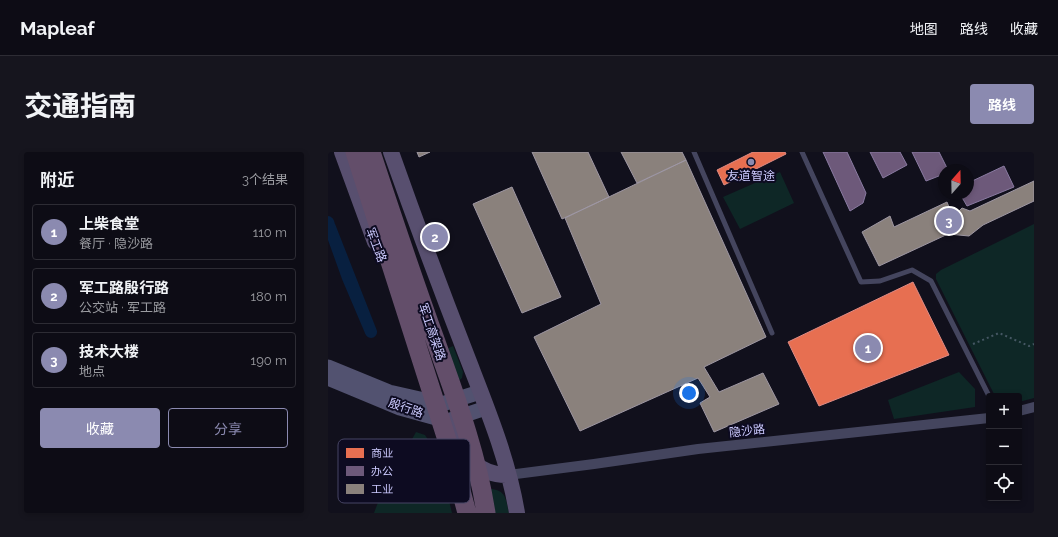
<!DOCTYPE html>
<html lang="zh">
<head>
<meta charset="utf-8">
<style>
	body { margin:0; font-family:Raleway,"Noto Sans SC",sans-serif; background:#16151e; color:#f1f3f6 }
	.controls { position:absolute; right:12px; bottom:12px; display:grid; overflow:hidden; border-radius:4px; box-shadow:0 2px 6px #0003 }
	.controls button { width:36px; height:36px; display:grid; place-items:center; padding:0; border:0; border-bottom:1px solid #2d2c34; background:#0d0c15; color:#f1f3f6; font:20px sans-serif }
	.compass { position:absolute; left:610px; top:12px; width:36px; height:36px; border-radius:50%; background:#0d0c15; box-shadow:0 2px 6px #0003; rotate:20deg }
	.you { position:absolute; left:361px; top:241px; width:14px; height:14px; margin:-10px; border:3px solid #fff; border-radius:50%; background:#1a73e8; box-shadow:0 0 0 6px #1a73e833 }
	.badge { display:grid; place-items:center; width:26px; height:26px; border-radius:50%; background:#8b8ab0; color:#fff; font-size:13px; font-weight:700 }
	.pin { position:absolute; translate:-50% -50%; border:2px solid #fff; box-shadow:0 1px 4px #0006 }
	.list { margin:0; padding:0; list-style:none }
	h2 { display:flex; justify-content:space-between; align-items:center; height:52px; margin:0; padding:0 16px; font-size:17px }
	h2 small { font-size:13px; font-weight:400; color:#9a9ba0 }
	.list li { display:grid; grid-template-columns:26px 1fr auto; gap:12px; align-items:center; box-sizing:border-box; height:56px; margin:0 8px 8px; padding:0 8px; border:1px solid #2d2c34; border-radius:4px }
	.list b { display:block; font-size:15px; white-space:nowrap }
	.list p { margin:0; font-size:13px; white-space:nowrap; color:#9a9ba0 }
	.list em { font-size:13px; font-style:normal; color:#9a9ba0 }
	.actions { display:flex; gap:8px; padding:12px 16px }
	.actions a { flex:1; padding:9px 0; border:1px solid #8b8ab0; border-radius:4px; text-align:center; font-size:14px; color:#8b8ab0 }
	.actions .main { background:#8b8ab0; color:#fff }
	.icon { flex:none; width:22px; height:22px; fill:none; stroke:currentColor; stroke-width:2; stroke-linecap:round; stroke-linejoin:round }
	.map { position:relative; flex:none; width:706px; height:361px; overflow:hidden; border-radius:4px }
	header { display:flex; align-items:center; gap:24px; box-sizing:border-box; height:56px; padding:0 20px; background:#0d0c15; border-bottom:1px solid #2d2c34 }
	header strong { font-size:19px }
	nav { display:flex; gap:22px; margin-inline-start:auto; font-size:14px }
	.intro { display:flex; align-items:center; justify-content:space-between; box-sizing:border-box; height:96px; padding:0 24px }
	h1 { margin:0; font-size:28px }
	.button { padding:10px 18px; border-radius:4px; background:#8b8ab0; color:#fff; font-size:14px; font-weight:700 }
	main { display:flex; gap:24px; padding:0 24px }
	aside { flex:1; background:#0d0c15; border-radius:4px; box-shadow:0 2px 6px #0003 }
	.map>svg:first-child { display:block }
	.green { fill:#0e2726 }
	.shops { fill:#e76f51; stroke:#df8b85 }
	.offices { fill:#6d597a; stroke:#8a7ba2 }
	.industry { fill:#8a817c; stroke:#9e97a3 }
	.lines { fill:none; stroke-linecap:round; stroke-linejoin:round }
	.canal { stroke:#082040; stroke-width:12 }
	.path { stroke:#455763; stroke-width:2; stroke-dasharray:2 3; stroke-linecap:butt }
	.lane { stroke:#44455e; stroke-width:5 }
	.street { stroke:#44455e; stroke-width:10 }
	.secondary { stroke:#525270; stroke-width:15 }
	.primary { stroke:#584f6f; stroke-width:16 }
	.highway-bridge { stroke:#634e6a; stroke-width:19 }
	.poi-dot { fill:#8b8ab0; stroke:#0d0b21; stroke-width:1.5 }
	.labels { text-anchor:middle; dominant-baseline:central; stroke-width:4; stroke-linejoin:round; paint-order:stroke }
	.poi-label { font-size:12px; fill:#cdcbff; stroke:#0d0b21 }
	.street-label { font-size:12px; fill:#cdcbff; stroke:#0d0b21 }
	.key { fill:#0d0b21; stroke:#474564; stroke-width:1 }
	.key-label { font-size:11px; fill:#cdcbff }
</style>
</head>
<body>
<header>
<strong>Mapleaf</strong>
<nav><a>地图</a><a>路线</a><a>收藏</a></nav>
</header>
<div class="intro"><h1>交通指南</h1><a class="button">路线</a></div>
<main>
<aside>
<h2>附近<small>3个结果</small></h2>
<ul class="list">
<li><span class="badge">1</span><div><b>上柴食堂</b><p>餐厅 · 隐沙路</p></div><em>110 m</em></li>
<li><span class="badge">2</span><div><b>军工路殷行路</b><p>公交站 · 军工路</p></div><em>180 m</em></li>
<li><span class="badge">3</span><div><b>技术大楼</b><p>地点</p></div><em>190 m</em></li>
</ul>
<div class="actions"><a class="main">收藏</a><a>分享</a></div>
</aside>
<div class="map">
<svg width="706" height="361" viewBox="0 0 706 361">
	<rect width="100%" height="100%" fill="#11101c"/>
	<!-- green -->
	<path class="green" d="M452,20L466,51L412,77L395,45Z
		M706,72V246L691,250V244H667L608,127V122L613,118Z
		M125,194L135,220L134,226L128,231L116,198Z
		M631,220L647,237V255L566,267L560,248Z
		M88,280L97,283L106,297L112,311L124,361H46L52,345Z
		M164,337C179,339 178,349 181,361H156L158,338Z"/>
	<!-- shops -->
	<path class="shops" d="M425,0H457L458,2L396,33L389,18Z
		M585,130L621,203L491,254L460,190Z"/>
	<!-- offices -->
	<path class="offices" d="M495,0H519L538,41L535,51L522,59Z
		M542,0H572L579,13L555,26Z
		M584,0H611L620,18H616V22L598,29Z
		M676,14L686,35L639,54L632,42H640V31Z"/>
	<!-- industry -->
	<path class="industry" d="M89,0H102L91,5Z
		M204,0H260L281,45L234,67Z
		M293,0H354L358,8L309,31Z
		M358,8L438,185L376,215L391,240L435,221L451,252L386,280L372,251L382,245L370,226L252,279L206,185L273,152L237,66Z
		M706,29V49L655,73L641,84L620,82L551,114L534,80L562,64L566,75L619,50L625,65L634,56L642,59Z
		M184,35L233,145L194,161L145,52Z"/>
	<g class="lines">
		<!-- canal -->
		<path class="canal" d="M0,70L1,73L20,126L43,180L1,73"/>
		<!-- path -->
		<path class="path" d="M645,192L671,181L701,194L706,192"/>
		<!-- lane -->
		<path class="lane" d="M366,0L444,181
			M474,0L533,130L552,129L584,118L603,129L661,244"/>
		<!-- street -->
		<path class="street" d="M691,259L706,255
			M180,323L266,312L370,297L661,266"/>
		<!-- secondary -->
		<path class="secondary" d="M0,215L61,240L114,252L152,240
			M0,226L72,256L119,269L158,256"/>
		<!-- primary -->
		<path class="primary" d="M14,0L47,90
			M63,0C87,68 112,135 138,202C158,254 180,306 189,361
			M119,269C134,296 145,324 180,323"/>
		<!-- highway-bridge -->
		<path class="highway-bridge" d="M27,0L121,294L139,361
			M43,0C64,64 85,127 108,190C128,246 149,302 158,361"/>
	</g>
	<!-- markers -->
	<circle class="poi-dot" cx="423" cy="10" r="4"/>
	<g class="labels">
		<!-- poi labels -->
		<g class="poi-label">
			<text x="423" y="24">友道智途</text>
		</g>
		<!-- street labels -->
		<g class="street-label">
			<text transform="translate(48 93) rotate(69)">军工路</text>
			<text transform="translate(104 180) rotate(71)">军工高架路</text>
			<text transform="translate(78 256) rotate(19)">殷行路</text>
			<text transform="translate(419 279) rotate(-6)">隐沙路</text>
		</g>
	</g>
	<!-- legend -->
	<rect x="10" y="287" width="132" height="64" rx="6" class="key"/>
	<rect x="18" y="296" width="18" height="10" fill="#e76f51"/>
	<rect x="18" y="314" width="18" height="10" fill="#6d597a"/>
	<rect x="18" y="332" width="18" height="10" fill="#8a817c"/>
	<g class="key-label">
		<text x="43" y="305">商业</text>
		<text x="43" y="323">办公</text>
		<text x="43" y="341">工业</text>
	</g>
</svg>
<div class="controls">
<button>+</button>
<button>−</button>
<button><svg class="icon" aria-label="locate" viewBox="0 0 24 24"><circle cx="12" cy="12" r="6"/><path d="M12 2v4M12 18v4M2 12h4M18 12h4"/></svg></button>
</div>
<svg class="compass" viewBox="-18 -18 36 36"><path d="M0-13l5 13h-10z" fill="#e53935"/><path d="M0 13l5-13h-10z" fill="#9a9ba0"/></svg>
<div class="you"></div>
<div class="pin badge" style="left:540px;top:196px">1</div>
<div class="pin badge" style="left:107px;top:85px">2</div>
<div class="pin badge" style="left:621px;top:69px">3</div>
</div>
</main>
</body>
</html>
